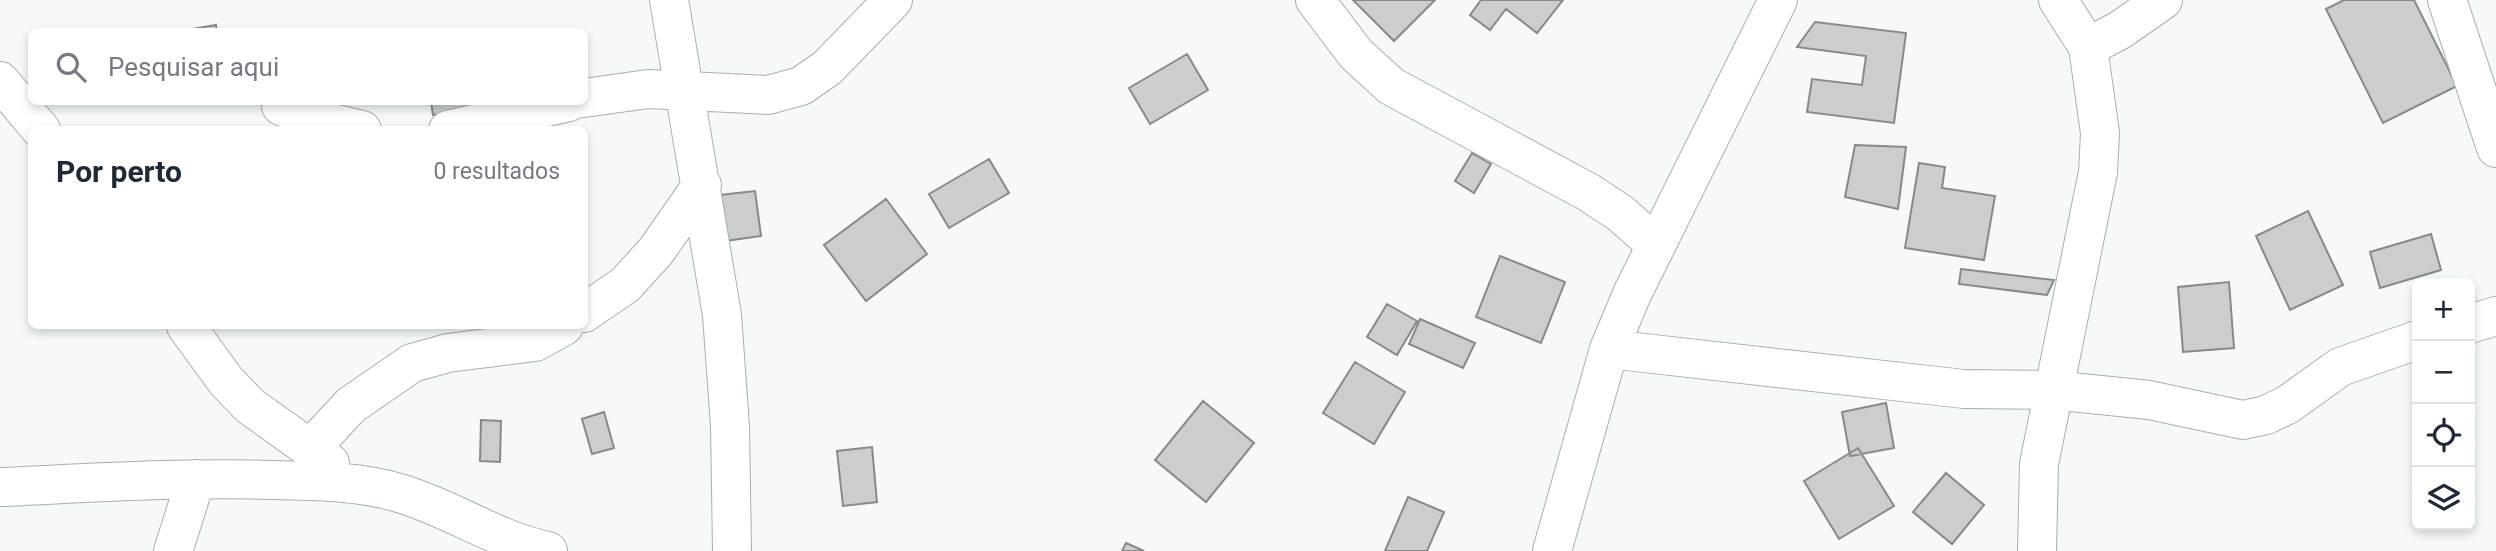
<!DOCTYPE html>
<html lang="pt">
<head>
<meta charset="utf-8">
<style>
	body { margin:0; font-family:Roboto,sans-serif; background:#f6f6f7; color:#1f2937 }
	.controls { position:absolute; right:21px; bottom:21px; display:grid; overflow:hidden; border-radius:10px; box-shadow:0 4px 10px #0003 }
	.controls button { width:63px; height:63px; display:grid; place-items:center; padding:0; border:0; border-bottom:2px solid #e0e1e3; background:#fff; color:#1f2937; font:35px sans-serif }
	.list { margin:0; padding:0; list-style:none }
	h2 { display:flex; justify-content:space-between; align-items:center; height:91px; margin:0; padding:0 28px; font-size:30px }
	h2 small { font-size:23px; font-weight:400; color:#747a83 }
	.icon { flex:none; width:38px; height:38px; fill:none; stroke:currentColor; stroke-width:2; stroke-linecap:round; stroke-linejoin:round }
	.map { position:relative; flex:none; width:2496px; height:551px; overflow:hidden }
	.search { position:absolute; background:#fff; box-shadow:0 4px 10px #0003; left:28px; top:28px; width:560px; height:77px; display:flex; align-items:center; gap:18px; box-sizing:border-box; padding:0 24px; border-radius:10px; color:#747a83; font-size:26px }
	.panel { position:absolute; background:#fff; box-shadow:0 4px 10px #0003; left:28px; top:126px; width:560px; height:203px; border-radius:10px }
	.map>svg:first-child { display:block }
	.building { fill:#cacfce; stroke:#868a89; stroke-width:2 }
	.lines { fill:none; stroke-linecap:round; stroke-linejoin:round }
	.minor-casing { stroke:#aaaead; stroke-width:40 }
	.minor { stroke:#fff; stroke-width:38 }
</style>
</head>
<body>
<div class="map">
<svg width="2496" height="551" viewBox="0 0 2496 551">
	<rect width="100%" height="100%" fill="#f5faf9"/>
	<!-- building -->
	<path class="building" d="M1353,0H1435L1394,41Z
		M1481,0H1563L1537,33L1506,9L1490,30L1470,15Z
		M2344,0H2414L2457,86L2383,123L2326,9Z
		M1815,22L1906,33L1894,123L1807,112L1812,79L1862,85L1866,56L1797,47Z
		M216,25L217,32H186V30Z
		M1187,54L1208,90L1150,124L1129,88Z
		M431,102H475L476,107L433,115Z
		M1855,145L1906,147L1898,209L1845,197Z
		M1472,153L1491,164L1474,193L1455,181Z
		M989,159L1009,193L949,228L929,194Z
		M1919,163L1945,167L1942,188L1995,196L1984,260L1905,248Z
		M755,191L761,236L718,242L711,196Z
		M886,199L927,254L866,301L824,245Z
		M2308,211L2343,285L2290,310L2256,236Z
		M2431,234L2441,270L2380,288L2370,252Z
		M1500,256L1565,282L1541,343L1476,317Z
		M1961,269L2054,280L2047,295L1959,284Z
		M2229,282L2234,348L2183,352L2178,287Z
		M1387,304L1417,321L1397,355L1367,337Z
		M1420,319L1475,343L1463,368L1409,344Z
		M1355,362L1405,392L1374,444L1323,413Z
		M1203,401L1254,443L1206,502L1155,460Z
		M1886,403L1894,448L1850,456L1842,412Z
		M604,412L614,448L592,454L582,419Z
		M481,420L501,421L500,462L480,461Z
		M872,447L877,502L843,506L837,451Z
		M1858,448L1894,506L1839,539L1804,481Z
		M1946,473L1984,505L1952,544L1913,512Z
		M1408,497L1444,512L1427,551H1385Z
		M1126,543L1144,551H1122Z"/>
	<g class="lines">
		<defs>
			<path id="minor" d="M669,0L722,315L730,426L732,551
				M1315,0L1356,54L1391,86L1588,192L1620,213L1655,244
				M2447,0L2496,148
				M2088,47L2120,30L2163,0
				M0,81L41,130
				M584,98L648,89L768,95L801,86L827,68L893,0
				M281,106L320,120L362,130
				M448,130L569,102
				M584,313L625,285L656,251L702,185
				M2470,324L2496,316
				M186,326L226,381L250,406L330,463
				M1609,349L1964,389L2052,390L2149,400L2243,420L2266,415L2287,405L2340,367L2417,340
				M310,449L351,405L412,363L448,353L535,342L564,326
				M0,487C91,483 181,477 272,480C314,481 359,481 399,493C451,508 495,540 548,551
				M173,551L196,479
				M1552,551L1609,349L1632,294L1778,0
				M2037,551L2039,464L2098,172L2100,133L2088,47L2058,0"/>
		</defs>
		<!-- minor casing -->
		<use href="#minor" class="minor-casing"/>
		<!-- minor -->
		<use href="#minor" class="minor"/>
	</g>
</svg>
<div class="controls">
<button>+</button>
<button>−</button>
<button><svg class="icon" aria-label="locate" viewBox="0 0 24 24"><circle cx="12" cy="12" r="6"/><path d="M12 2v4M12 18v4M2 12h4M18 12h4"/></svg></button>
<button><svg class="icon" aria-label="layers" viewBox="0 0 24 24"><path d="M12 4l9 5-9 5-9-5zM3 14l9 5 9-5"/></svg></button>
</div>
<div class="search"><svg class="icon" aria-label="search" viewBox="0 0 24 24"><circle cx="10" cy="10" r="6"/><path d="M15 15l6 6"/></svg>Pesquisar aqui</div>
<section class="panel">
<h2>Por perto<small>0 resultados</small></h2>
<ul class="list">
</ul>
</section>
</div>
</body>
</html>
